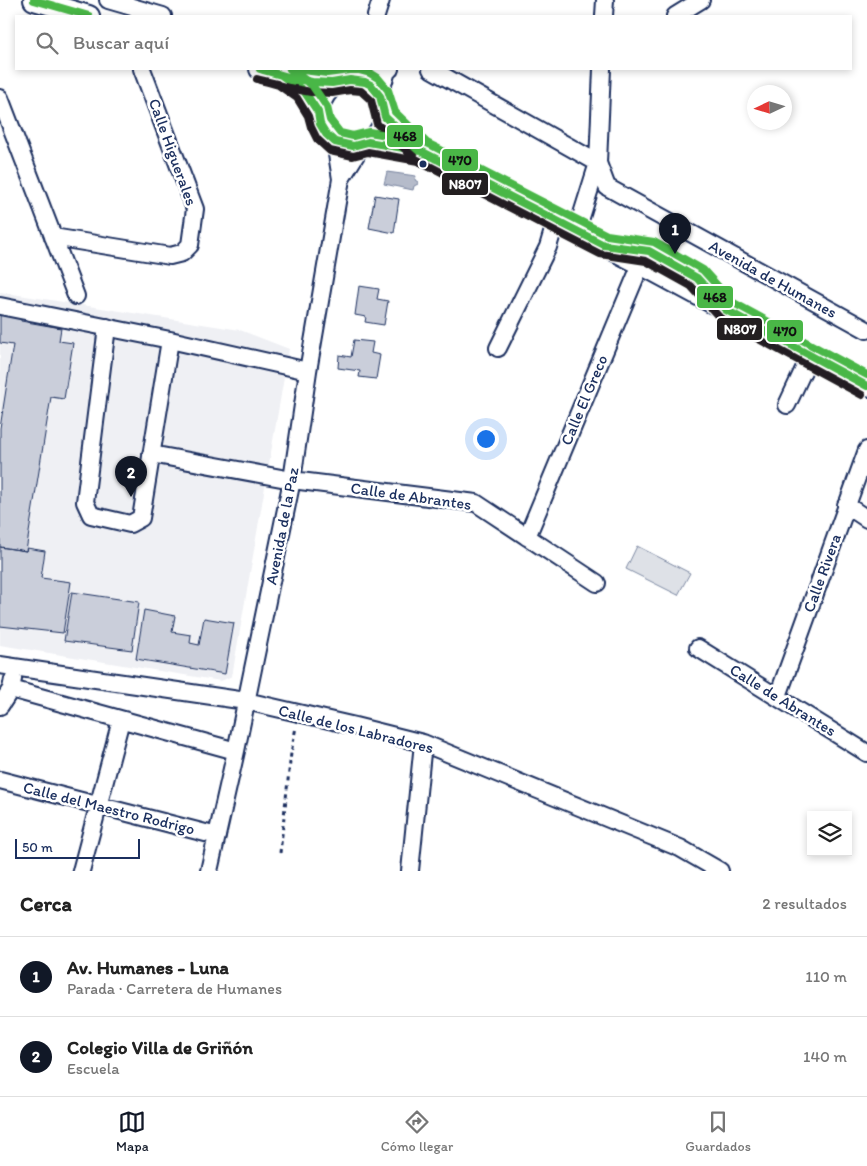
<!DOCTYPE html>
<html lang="es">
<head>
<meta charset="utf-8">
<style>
	body { margin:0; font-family:Itim,sans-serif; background:#f6f6f6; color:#222 }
	.controls { position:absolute; right:15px; bottom:15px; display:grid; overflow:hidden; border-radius:0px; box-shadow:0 2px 8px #0003 }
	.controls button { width:45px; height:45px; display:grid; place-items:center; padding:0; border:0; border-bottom:1px solid #e0e0e0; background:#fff; color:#222; font:25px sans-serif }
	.compass { position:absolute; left:747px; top:85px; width:45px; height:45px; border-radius:50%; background:#fff; box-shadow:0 2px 8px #0003; rotate:266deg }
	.scale { position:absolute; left:15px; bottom:12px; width:125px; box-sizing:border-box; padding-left:5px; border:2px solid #1b2f5e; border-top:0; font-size:14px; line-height:18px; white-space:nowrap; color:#1b2f5e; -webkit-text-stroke:4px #fff; paint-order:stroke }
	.you { position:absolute; left:485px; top:438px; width:18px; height:18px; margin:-12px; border:4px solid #fff; border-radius:50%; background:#1a73e8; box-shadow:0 0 0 8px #1a73e833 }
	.badge { display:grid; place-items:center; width:32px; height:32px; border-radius:50%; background:#111827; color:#fff; font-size:16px; font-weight:700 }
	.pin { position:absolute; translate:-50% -41px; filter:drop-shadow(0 1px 2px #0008) }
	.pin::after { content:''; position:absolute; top:26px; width:18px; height:15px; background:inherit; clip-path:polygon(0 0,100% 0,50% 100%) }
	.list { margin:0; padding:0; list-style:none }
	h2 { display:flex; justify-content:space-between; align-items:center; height:65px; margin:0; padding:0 20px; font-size:21px }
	h2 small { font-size:16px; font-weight:400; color:#767676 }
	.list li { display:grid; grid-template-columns:32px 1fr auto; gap:15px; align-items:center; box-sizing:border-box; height:80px; padding:0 20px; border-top:1px solid #e0e0e0 }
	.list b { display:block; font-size:19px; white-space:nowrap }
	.list p { margin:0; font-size:16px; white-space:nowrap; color:#767676 }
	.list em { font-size:16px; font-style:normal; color:#767676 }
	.icon { flex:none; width:28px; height:28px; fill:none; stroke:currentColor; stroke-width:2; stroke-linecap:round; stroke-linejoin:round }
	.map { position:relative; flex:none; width:867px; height:871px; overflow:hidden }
	.search { position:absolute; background:#fff; box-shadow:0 2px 8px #0003; left:15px; right:15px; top:15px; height:55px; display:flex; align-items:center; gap:12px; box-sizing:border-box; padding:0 18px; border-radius:0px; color:#767676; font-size:19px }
	.sheet { height:225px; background:#fff }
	nav { display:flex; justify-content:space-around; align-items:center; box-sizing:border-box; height:70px; border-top:1px solid #e0e0e0; background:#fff; font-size:14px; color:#767676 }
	nav a { display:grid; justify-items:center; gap:2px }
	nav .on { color:#111827 }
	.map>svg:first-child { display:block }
	.built { fill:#eff0f4 }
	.green { fill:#dee1e7; stroke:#7c88a2 }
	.water { fill:#b5bbca; stroke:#77839f }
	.building { fill:#caceda; stroke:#1b2f5e }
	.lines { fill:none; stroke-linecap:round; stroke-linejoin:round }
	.minor-casing { stroke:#1b2f5e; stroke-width:20 }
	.major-casing { stroke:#1b2f5e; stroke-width:24 }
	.path { stroke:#1b2f5e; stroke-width:3; stroke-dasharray:4 4; stroke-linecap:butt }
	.minor { stroke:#fff; stroke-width:16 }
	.major { stroke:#fff; stroke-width:20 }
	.bus-1-casing { stroke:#fff; stroke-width:11 }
	.bus-2-casing { stroke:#fff; stroke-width:11 }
	.bus-3-casing { stroke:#fff; stroke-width:11 }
	.bus-1 { stroke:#4ab747; stroke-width:8 }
	.bus-2 { stroke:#231f20; stroke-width:8 }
	.bus-3 { stroke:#4ab747; stroke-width:8 }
	.bus-dot { fill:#1b2f5e; stroke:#fff; stroke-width:2 }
	.labels { text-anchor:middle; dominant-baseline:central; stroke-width:5; stroke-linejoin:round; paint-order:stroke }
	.street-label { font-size:16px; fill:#1b2f5e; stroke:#fff }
	.line-badge { stroke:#fff; stroke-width:2 }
	.badge-label { font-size:14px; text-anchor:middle; font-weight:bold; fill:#fff }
	.pale-badge-label { font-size:14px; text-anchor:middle; font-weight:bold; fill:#111 }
</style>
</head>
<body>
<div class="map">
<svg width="867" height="871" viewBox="0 0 867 871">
	<rect width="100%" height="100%" fill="#fff"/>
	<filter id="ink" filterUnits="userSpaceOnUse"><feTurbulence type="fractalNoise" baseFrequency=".02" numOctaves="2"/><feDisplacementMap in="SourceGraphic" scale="10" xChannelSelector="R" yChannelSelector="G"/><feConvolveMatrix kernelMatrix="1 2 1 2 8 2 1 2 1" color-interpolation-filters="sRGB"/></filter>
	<g filter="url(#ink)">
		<!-- built -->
		<path class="built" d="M0,292L240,330L289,349L232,676L221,681L0,645Z"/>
		<!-- green -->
		<path class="green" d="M637,546L690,573L678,595L626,569Z"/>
		<!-- water -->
		<path class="water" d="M387,172L416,176L415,180L418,182V184L414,186L413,190L384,184Z"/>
		<!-- building -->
		<path class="building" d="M375,195L399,199L394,233L369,228Z
			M359,286L379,289L377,299L388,301L384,325L365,322L366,317L355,315Z
			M0,312L22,315L21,321L61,328L59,341L73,343L64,399L51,397L26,551L0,547V428L13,345L0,343Z
			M354,340L373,342L371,353L380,355L376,379L359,377L360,371L338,368L339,355L351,357Z
			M0,547L26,551L27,548L45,551L41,578L71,582L63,633L0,626Z
			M72,592L139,602L132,650L64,641Z
			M144,610L175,616L172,632L191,635L190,643L199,645L204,618L234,623L225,674L136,659Z"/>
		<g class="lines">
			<defs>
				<path id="minor" d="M108,0L163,16
					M376,16L381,0
					M604,16L605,0
					M675,16L701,0
					M374,69L377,90
					M431,69L598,163L607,187L867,330
					M347,80L354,69
					M380,94L387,71L390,69
					M0,98L76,296
					M341,179L362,145
					M577,230L598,163L602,69
					M53,237L170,256L182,253L190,245L195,209L142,69
					M612,246L649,251L697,278L719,303
					M0,306L170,340L308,371
					M107,327L85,502L91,515L130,524L141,518L170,340
					M498,348L548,247L556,220
					M787,405L810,356
					M151,454L292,480L476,503L597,583
					M846,505L867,519
					M527,537L641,264
					M698,648L867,753
					M0,665L246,701L355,726L423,743L680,848L720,871
					M11,689L236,751
					M778,696L867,450
					M0,706L11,689L13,679
					M0,780L217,836
					M81,871L121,720
					M209,871L236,751L292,480L308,371L341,179L335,142
					M410,871L423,743"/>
				<path id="major" d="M34,0L89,16
					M260,69L309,81L337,83
					M319 113a33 33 0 1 1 66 0a33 33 0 1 1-66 0Z
					M385,117L421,151
					M368,142L421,151L428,155L641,264L867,386"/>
			</defs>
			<!-- minor casing -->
			<use href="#minor" class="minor-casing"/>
			<!-- major casing -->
			<use href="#major" class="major-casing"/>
			<!-- path -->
			<path class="path" d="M280,853L291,753L296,727"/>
			<!-- minor -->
			<use href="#minor" class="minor"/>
			<!-- major -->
			<use href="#major" class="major"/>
			<defs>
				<path id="bus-1" d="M34,0L89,16
					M260,69L292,78L312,82L332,83L350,80L365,82L371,85L380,96L385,117L421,151L604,245L649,251L697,278L726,310L867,386
					M263,70L281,75L304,91L318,112L320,124L326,134L335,142L353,146L368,142L421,151L436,159"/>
				<path id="bus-2" d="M257,79L289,88L311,92L332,93L350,90L361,91L371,100L377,124L416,159L600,254L646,261L691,286L720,318L862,395
					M260,80L277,84L297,98L308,116L311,127L317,139L330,151L353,156L368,152L418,161L431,168"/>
				<path id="bus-3" d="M290,69L312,85L327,107L330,120L340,133L353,136L369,132L423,141L441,150
					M295,69L327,73L350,70H359L370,73L378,78L388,90L395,112L427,143L607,235L654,242L703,270L732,302L867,375"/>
			</defs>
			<!-- bus-1 casing -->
			<use href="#bus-1" class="bus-1-casing"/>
			<!-- bus-2 casing -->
			<use href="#bus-2" class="bus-2-casing"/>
			<!-- bus-3 casing -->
			<use href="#bus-3" class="bus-3-casing"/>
			<!-- bus-1 -->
			<use href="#bus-1" class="bus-1"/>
			<!-- bus-2 -->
			<use href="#bus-2" class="bus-2"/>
			<!-- bus-3 -->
			<use href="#bus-3" class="bus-3"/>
		</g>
	</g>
	<!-- markers -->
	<circle class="bus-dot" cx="423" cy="164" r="4.5"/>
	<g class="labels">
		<!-- street labels -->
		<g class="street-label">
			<text transform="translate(173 152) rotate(70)">Calle Higuerales</text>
			<text transform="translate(773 279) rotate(29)">Avenida de Humanes</text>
			<text transform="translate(584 400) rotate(-67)">Calle El Greco</text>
			<text transform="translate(411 496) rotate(8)">Calle de Abrantes</text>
			<text transform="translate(282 526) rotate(-79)">Avenida de la Paz</text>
			<text transform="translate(822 573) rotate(-70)">Calle Rivera</text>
			<text transform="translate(783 700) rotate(32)">Calle de Abrantes</text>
			<text transform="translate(356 729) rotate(14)">Calle de los Labradores</text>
			<text transform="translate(109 808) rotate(14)">Calle del Maestro Rodrigo</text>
		</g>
	</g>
	<g class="line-badge">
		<rect x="386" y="124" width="38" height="24" rx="5" fill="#4ab747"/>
		<rect x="441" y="148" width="38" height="24" rx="5" fill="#4ab747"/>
		<rect x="441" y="172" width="48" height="24" rx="5" fill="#231f20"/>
		<rect x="696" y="285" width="38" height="24" rx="5" fill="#4ab747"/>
		<rect x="716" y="317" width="47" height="24" rx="5" fill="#231f20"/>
		<rect x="766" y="319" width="38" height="24" rx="5" fill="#4ab747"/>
	</g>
	<g class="badge-label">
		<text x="465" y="189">N807</text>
		<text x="740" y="334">N807</text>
	</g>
	<g class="pale-badge-label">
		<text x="405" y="141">468</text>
		<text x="460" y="165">470</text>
		<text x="715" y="302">468</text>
		<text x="785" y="336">470</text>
	</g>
</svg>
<div class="controls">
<button><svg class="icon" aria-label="layers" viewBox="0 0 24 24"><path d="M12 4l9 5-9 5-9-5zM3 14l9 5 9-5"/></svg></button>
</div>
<svg class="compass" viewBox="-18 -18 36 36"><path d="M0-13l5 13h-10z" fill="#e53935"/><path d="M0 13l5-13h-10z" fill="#767676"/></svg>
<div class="scale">50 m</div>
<div class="you"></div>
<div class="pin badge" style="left:675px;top:254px">1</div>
<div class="pin badge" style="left:131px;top:497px">2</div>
<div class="search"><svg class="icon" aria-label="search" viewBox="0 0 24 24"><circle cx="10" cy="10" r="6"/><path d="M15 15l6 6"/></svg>Buscar aquí</div>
</div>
<section class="sheet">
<h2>Cerca<small>2 resultados</small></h2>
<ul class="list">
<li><span class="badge">1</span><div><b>Av. Humanes - Luna</b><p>Parada · Carretera de Humanes</p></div><em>110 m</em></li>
<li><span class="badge">2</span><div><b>Colegio Villa de Griñón</b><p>Escuela</p></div><em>140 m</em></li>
</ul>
</section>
<nav>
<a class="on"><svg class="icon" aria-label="map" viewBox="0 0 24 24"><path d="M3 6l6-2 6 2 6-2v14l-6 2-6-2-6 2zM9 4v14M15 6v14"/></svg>Mapa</a>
<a><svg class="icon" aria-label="directions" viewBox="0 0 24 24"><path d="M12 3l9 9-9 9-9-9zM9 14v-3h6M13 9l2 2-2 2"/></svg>Cómo llegar</a>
<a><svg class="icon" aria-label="saved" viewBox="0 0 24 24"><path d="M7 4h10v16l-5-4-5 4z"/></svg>Guardados</a>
</nav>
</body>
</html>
